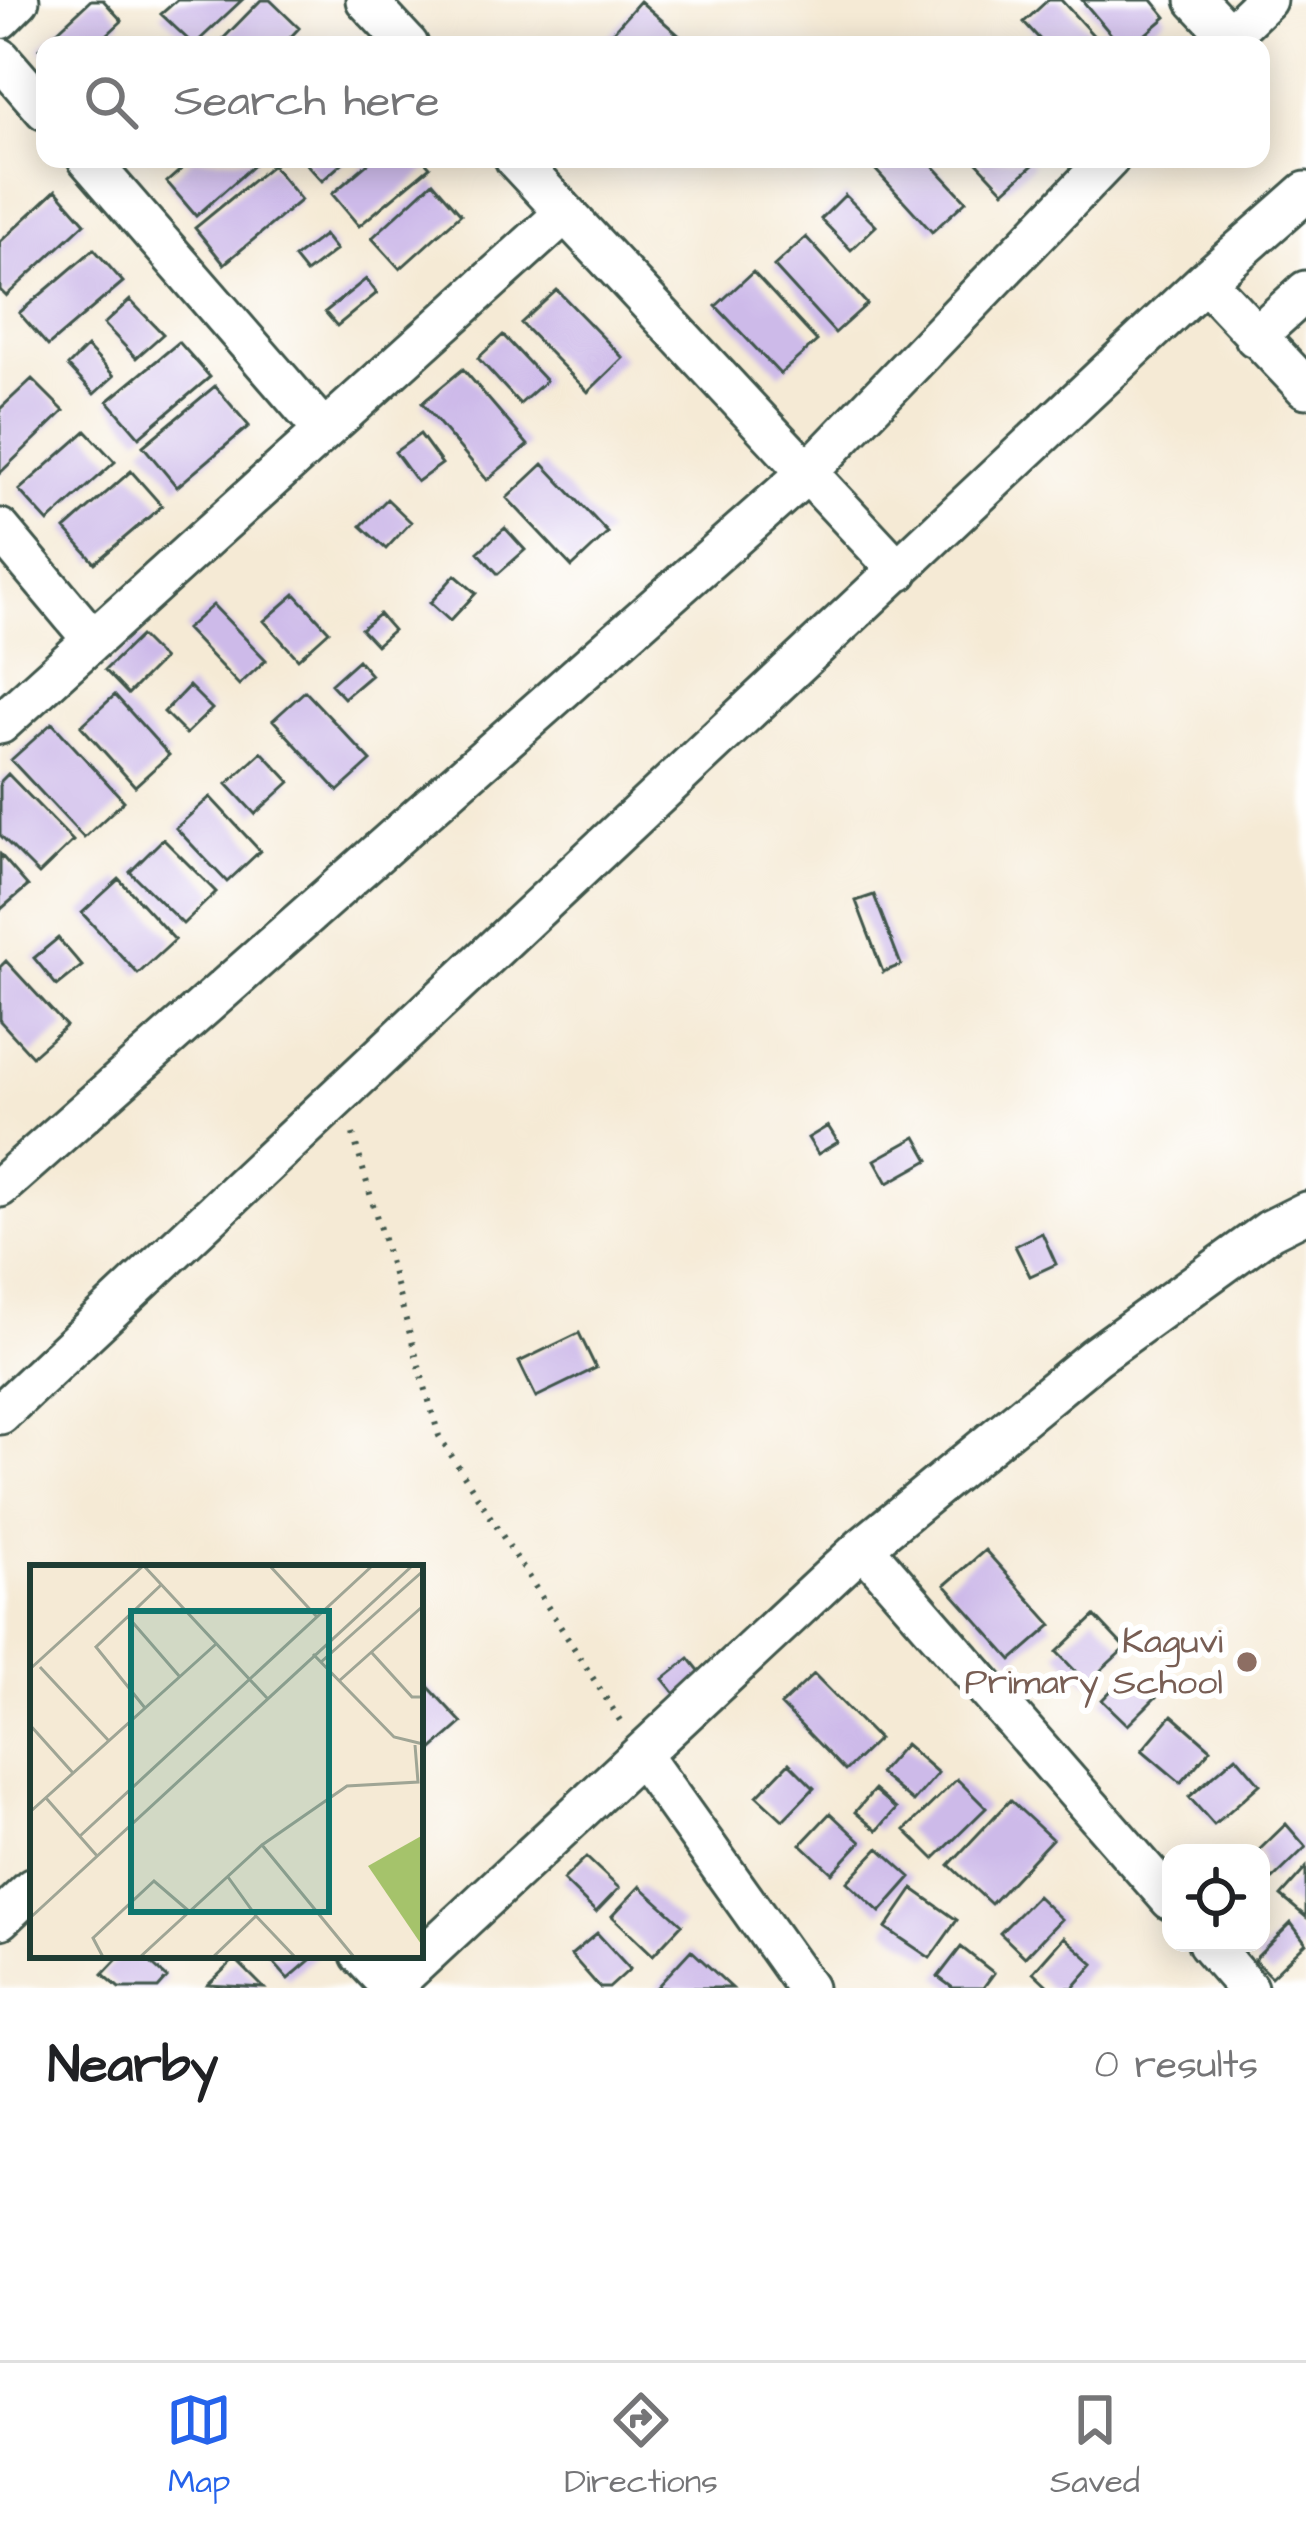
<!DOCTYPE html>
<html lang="en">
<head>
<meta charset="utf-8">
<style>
	body { margin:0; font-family:"Architects Daughter",sans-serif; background:#f2f2f2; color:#202124 }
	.controls { position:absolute; right:36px; bottom:36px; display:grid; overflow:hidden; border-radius:24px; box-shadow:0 6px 30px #0003 }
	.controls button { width:108px; height:108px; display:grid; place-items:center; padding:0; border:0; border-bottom:3px solid #e0e0e0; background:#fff; color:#202124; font:60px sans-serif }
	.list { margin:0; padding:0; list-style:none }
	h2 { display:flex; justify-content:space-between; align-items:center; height:156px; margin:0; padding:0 48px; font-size:51px }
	h2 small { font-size:39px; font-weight:400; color:#757577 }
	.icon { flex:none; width:66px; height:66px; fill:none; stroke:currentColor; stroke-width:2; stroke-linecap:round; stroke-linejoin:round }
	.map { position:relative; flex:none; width:1306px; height:1988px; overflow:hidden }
	.search { position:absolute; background:#fff; box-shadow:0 6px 30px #0003; left:36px; right:36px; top:36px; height:132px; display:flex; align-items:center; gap:30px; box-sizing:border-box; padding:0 42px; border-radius:24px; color:#757577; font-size:45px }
	.sheet { height:372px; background:#fff }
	nav { display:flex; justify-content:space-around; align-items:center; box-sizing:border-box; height:168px; border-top:3px solid #e0e0e0; background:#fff; font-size:33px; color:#757577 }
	nav a { display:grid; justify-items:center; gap:6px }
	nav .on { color:#2563eb }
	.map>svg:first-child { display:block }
	.building { fill:#cdbae9 }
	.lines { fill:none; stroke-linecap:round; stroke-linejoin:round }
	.minor-casing { stroke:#3f574c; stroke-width:45 }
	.path { stroke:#3f574c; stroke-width:6; stroke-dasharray:3 9; stroke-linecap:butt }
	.minor { stroke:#fff; stroke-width:39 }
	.education-dot { fill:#8d6e63; stroke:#fff; stroke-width:4.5 }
	.labels { text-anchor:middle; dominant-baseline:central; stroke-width:12; stroke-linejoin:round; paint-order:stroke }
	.education-label { font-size:36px; fill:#785e54; stroke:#fff; text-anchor:end }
	.inset-road { fill:none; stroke:#9fa595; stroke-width:3 }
	.view { fill:#0f766e; fill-opacity:0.15; stroke:#0f766e; stroke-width:6 }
	.inset-edge { fill:none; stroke:#1f3d34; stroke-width:6 }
</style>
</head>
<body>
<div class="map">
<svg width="1306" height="1988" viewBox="0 0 1306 1988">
	<rect width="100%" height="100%" fill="#fff"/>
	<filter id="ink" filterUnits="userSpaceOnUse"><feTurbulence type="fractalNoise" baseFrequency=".00833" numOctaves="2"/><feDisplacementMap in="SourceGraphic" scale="24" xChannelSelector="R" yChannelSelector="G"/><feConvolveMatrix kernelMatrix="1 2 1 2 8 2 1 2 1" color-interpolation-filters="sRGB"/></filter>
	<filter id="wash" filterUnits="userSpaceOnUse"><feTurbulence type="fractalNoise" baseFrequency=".004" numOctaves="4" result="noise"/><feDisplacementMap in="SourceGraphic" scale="48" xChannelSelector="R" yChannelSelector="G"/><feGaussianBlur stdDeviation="2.7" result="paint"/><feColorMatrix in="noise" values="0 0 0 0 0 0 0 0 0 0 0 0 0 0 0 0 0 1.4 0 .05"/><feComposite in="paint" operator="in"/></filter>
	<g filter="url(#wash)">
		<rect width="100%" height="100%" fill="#f5ead5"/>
		<g id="blocks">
			<!-- building -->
			<path class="building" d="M91,0H103L122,21L96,45H45V55L39,48Z
				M177,0H242L194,45L161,14Z
				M261,0H270L299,28L283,45H217Z
				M1048,0H1061L1102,45H1045L1024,22Z
				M1082,0H1152L1166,17L1133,45H1120Z
				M640,1L690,45H601Z
				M193,159H253L256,163L196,216L167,182Z
				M302,159H347L322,181Z
				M373,159H423L430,167L359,226L332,194Z
				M883,159H927L966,201L932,232L873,167Z
				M974,159H1028L1033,165L1004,191Z
				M272,165L301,200L224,264L195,228Z
				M433,182L461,214L400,269L372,238Z
				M56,190L85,223L6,296L0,290V242Z
				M845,195L876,226L851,250L821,219Z
				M324,235L336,250L306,273L294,258Z
				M806,237L867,304L835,333L774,266Z
				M94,249L123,282L48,346L19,313Z
				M753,272L817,341L780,374L716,306Z
				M366,279L377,293L337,326L325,312Z
				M557,290L623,358L588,392L521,323Z
				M130,300L163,334L136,358L104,324Z
				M503,335L546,381L520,404L478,358Z
				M179,342L210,377L139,437L108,401Z
				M87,347L114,376L94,394L68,366Z
				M463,369L528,445L487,480L422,403Z
				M32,379L64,411L0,473V409Z
				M215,386L249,426L177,487L143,446Z
				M86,431L115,462L48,522L19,490Z
				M420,434L442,464L417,482L395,452Z
				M543,464L608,533L572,567L507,498Z
				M131,471L162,506L95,563L65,529Z
				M387,499L411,522L386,549L361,526Z
				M505,528L525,550L498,574L478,552Z
				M455,575L476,593L450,621L430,603Z
				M295,594L329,631L298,659L264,621Z
				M213,605L266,660L239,685L186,629Z
				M379,614L393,630L376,645L361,629Z
				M140,636L163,659L128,694L105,670Z
				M358,660L371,675L344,698L331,684Z
				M189,686L212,709L186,734L164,712Z
				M305,691L371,761L338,791L273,720Z
				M115,695L169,755L135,786L81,726Z
				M52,723L124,801L84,838L11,760Z
				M262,752L290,782L255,814L227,784Z
				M8,774L73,841L39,874L0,835V782Z
				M210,797L260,851L227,882L176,828Z
				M163,839L216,892L183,924L130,872Z
				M0,854L28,886L0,910Z
				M119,879L175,940L138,974L82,913Z
				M874,895L901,965L883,972L856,901Z
				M58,938L82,966L57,986L34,958Z
				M6,961L66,1026L32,1056L0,1021V967Z
				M828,1126L838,1142L818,1154L808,1138Z
				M916,1137L929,1160L888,1183L875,1160Z
				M1042,1233L1056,1264L1030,1276L1015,1246Z
				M579,1333L596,1368L536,1397L519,1362Z
				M985,1550L1052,1625L1012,1660L945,1585Z
				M1095,1616L1125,1648L1087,1683L1057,1652Z
				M689,1658L705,1678L679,1699L663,1679Z
				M1131,1670L1158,1695L1128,1725L1102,1700Z
				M814,1674L878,1739L845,1771L781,1705Z
				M423,1681L462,1723L420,1760V1684Z
				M1172,1715L1211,1749L1181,1783L1142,1750Z
				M905,1744L938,1773L913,1802L879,1773Z
				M1236,1756L1260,1784L1214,1825L1189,1797Z
				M789,1763L814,1788L783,1820L757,1796Z
				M957,1779L986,1808L934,1859L905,1830Z
				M874,1790L896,1809L877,1831L855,1812Z
				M1010,1800L1052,1839L991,1904L949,1865Z
				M830,1813L861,1842L832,1873L801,1844Z
				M1286,1824L1306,1847L1273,1879L1261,1867V1853H1256Z
				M879,1848L911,1877L880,1912L847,1882Z
				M586,1857L619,1888L596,1912L563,1880Z
				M1306,1868V1917L1281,1896Z
				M640,1886L682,1924L653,1955L612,1916Z
				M913,1889L957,1920L930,1958L886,1928Z
				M1037,1896L1061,1919L1025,1957L1000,1933Z
				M1291,1923L1306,1943L1271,1977L1254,1960Z
				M597,1933L630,1969L609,1988H600L571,1955Z
				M1064,1937L1094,1964L1073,1988H1050L1033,1972Z
				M961,1947L994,1973L983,1988H953L938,1977Z
				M691,1950L732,1988H656Z
				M121,1955H142L167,1978L158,1988H119L103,1974Z
				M267,1955H316L288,1979Z
				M235,1959L264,1988L208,1985Z"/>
		</g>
	</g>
	<g filter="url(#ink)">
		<use href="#blocks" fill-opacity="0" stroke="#3f574c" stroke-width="3"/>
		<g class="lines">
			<defs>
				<path id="minor" d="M366,0L408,45
					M1196,0L1229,35
					M0,19L19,0
					M1219,45L1266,0
					M0,58L45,110
					M88,159L324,431
					M515,159L899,571
					M1205,281L1306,388
					M1255,337L1306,291
					M0,529L93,640
					M0,724L565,213
					M0,1187L807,473L1109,159
					M0,1414L1205,281L1306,192
					M863,1547L1096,1356L1270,1230L1306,1212
					M641,1755L807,1988
					M0,1919L33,1888
					M1208,1943L1247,1988
					M361,1955L391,1987
					M390,1988L863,1547L1171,1900"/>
			</defs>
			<!-- minor casing -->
			<use href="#minor" class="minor-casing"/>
			<!-- path -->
			<path class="path" d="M353,1134L439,1436L621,1722"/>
			<!-- minor -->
			<use href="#minor" class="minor"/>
		</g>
	</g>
	<!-- markers -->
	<circle class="education-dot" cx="1247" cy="1662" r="12"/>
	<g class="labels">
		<!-- education labels -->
		<g class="education-label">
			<text x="1223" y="1641">Kaguvi<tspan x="1223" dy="41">Primary School</tspan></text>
		</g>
	</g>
	<!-- overview -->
	<g transform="translate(30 1565)">
		<rect width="393" height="393" fill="#f5ead5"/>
		<path d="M393,270V382L338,301Z" fill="#a5c36b"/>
		<path class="inset-road" d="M114,1L237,133M240,1L287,52M98,52L150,112M342,88L382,132H393M283,89L364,172L393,179M291,97L393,6M10,102L79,176M0,104L113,1M309,116L393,41M115,143L66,82L131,20M0,160L43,208M16,233L68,292M0,247L186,79M50,271L342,1M232,280L317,221L388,217L385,180M198,312L226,351M0,353L382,1M73,392L63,373L124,316L160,347M110,392L232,280L324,392M183,392L226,351L265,392"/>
		<path class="view" d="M101,46H299V347H101Z"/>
		<rect width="393" height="393" class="inset-edge"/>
	</g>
</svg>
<div class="controls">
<button><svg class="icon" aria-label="locate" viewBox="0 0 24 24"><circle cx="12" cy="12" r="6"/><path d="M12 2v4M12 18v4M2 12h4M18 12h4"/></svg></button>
</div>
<div class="search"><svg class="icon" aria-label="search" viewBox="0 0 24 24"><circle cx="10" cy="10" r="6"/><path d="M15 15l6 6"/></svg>Search here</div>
</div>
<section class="sheet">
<h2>Nearby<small>0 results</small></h2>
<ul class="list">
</ul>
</section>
<nav>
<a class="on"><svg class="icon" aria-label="map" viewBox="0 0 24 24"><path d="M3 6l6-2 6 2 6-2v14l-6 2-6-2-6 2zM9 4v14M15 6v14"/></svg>Map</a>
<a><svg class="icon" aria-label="directions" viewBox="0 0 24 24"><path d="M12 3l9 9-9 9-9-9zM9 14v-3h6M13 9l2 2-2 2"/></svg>Directions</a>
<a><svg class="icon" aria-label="saved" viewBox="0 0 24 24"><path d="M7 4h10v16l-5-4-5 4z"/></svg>Saved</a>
</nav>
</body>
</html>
